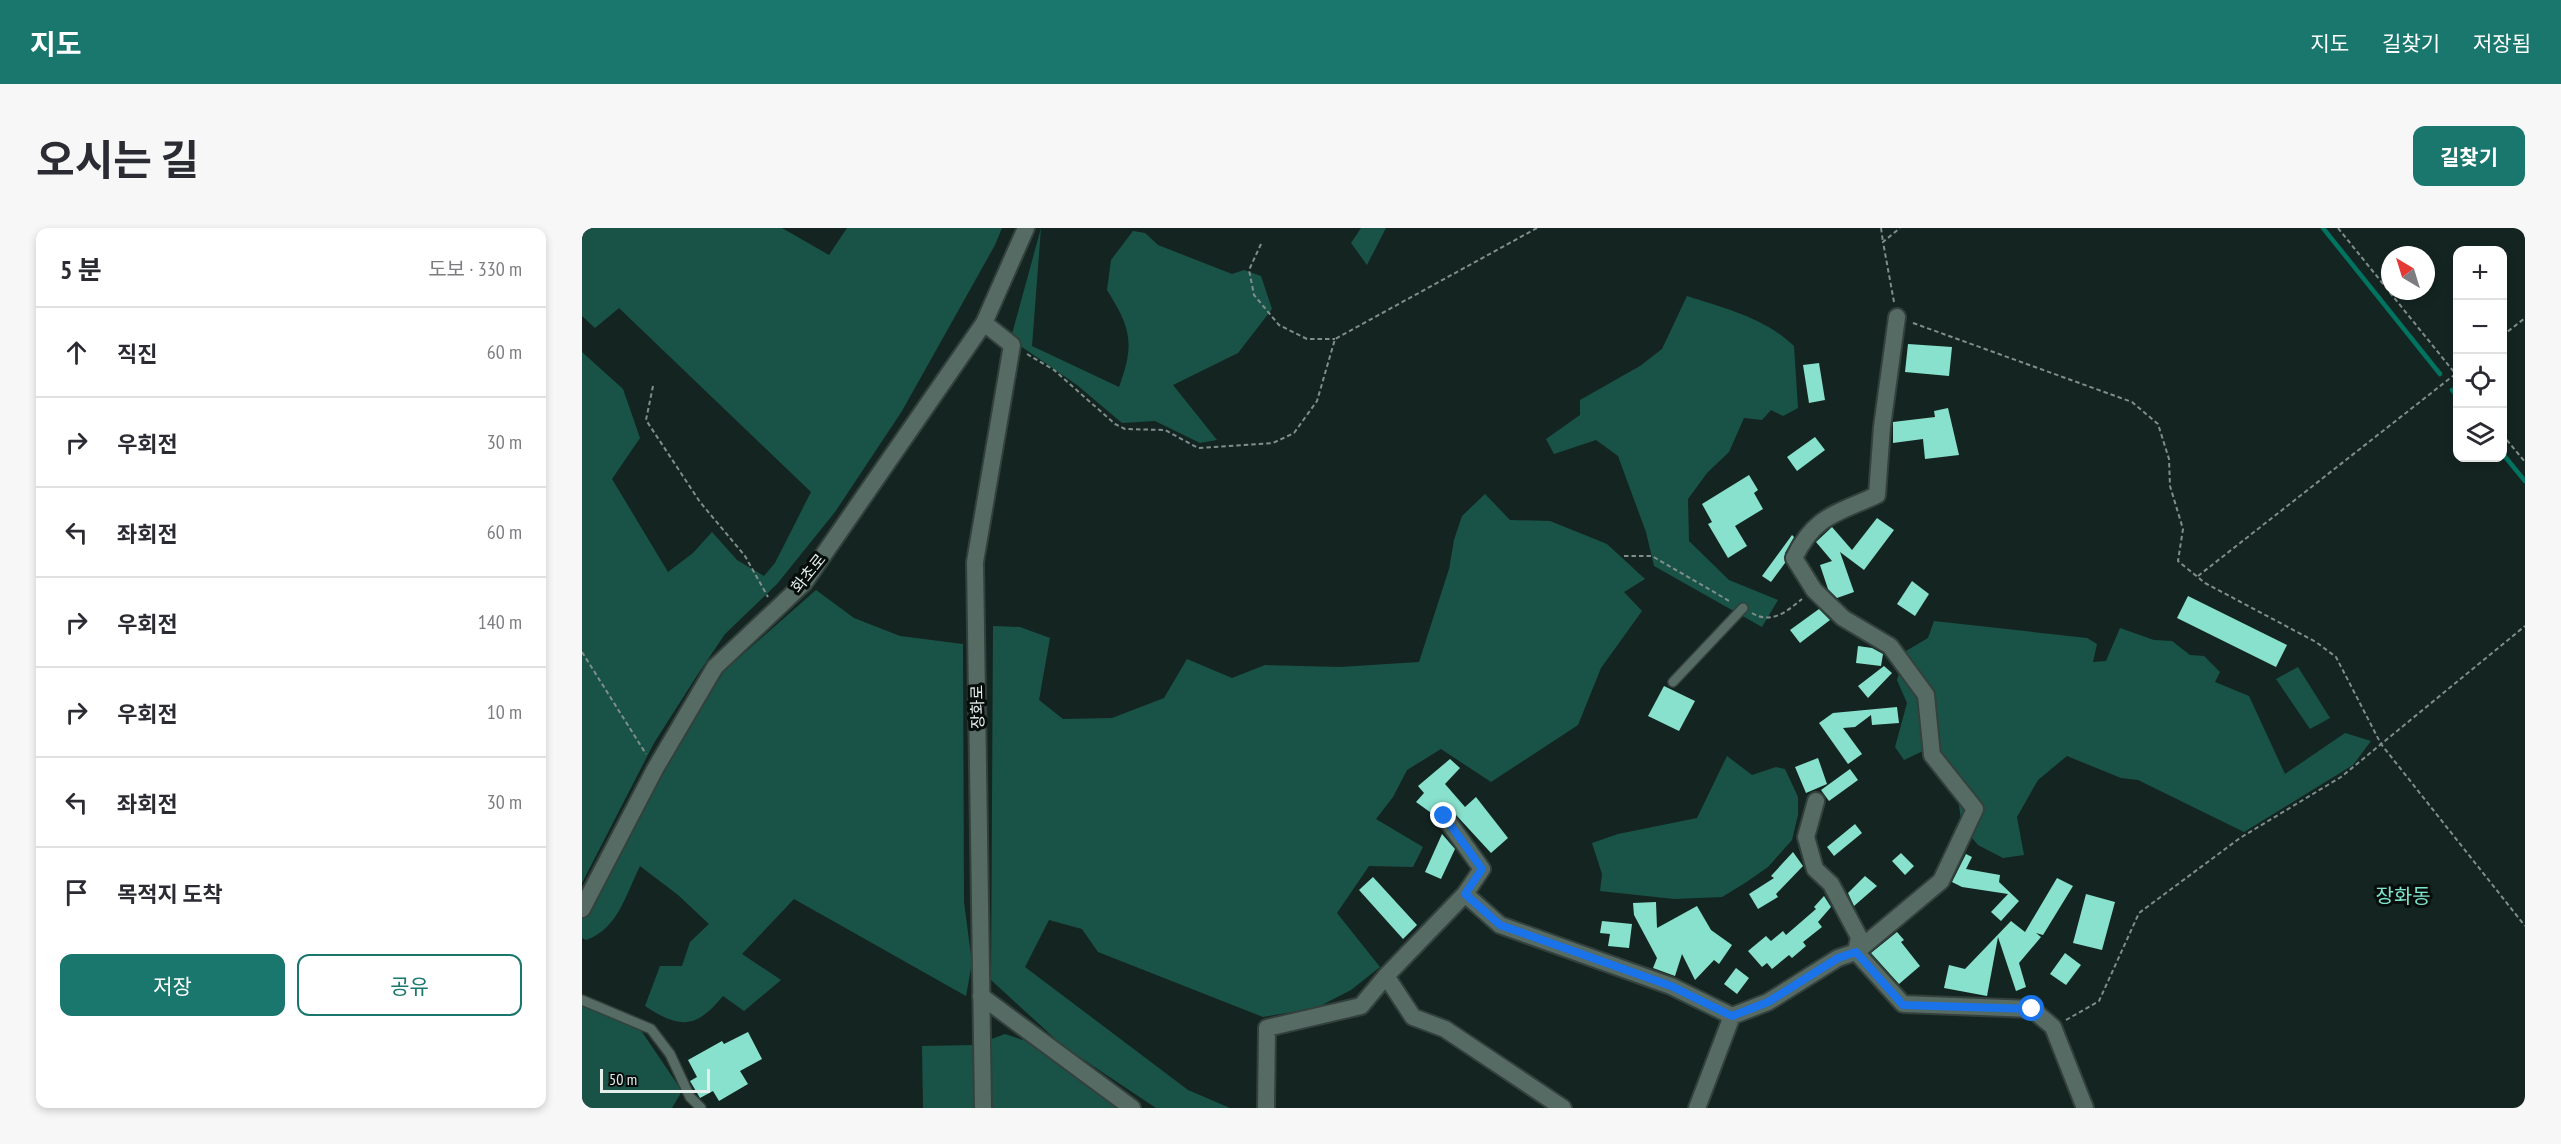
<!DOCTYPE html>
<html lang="ko">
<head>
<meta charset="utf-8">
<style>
	body { margin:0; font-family:"PT Sans Narrow","Noto Sans KR",sans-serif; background:#f7f7f7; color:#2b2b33 }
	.controls { position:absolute; right:18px; top:18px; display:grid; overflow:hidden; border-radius:12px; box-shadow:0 3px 9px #0003 }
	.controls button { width:54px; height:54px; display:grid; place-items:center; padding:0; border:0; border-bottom:2px solid #e1e1e2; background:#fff; color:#2b2b33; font:30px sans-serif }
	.compass { position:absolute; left:1799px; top:18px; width:54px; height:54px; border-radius:50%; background:#fff; box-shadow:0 3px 9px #0003; rotate:322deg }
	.scale { position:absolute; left:18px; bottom:15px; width:110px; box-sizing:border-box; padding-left:6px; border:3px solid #e4efec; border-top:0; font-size:16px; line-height:21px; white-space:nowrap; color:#e4efec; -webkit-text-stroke:4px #060d0b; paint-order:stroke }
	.stop { position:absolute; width:18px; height:18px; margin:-14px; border:4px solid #1a73e8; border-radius:50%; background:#fff }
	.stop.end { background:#1a73e8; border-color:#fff; box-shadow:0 2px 6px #0008 }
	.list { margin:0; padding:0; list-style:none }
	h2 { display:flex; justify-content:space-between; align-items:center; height:78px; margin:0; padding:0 24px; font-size:26px }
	h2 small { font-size:20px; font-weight:400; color:#7c7c81 }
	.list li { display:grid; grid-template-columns:39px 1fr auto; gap:18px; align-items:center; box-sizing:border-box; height:90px; padding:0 24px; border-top:2px solid #e1e1e2 }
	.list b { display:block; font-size:22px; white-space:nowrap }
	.list em { font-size:20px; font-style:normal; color:#7c7c81 }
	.actions { display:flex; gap:12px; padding:18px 24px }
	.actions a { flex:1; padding:14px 0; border:2px solid #1a776e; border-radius:12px; text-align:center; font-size:21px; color:#1a776e }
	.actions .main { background:#1a776e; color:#fff }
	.icon { flex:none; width:33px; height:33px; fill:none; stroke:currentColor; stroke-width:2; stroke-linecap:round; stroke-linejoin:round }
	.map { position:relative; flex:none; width:1943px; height:880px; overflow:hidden; border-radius:12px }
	header { display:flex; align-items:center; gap:36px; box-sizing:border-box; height:84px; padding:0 30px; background:#1a776e; color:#fff }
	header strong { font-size:28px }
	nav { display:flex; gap:33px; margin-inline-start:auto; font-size:21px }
	.intro { display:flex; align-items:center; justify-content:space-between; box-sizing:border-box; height:144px; padding:0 36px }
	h1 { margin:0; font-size:42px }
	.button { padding:15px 27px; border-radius:12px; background:#1a776e; color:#fff; font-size:21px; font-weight:700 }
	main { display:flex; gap:36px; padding:0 36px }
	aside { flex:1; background:#fff; border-radius:12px; box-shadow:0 3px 9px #0003 }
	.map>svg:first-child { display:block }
	.green { fill:#195347 }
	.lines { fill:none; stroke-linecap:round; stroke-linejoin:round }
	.stream { stroke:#017361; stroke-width:4.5 }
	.building { fill:#88e1cc }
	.service-casing { stroke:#33403c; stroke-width:12 }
	.minor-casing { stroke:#33403c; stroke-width:20 }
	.tertiary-casing { stroke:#33403c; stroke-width:20 }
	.path { stroke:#808e8b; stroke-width:2; stroke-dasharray:4.5 3; stroke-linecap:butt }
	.service { stroke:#576b65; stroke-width:9 }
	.minor { stroke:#576b65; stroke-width:16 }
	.tertiary { stroke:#576b65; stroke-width:16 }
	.route { stroke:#1a73e8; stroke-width:8 }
	.labels { text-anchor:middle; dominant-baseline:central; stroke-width:6; stroke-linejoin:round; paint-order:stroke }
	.street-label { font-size:16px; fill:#e4efec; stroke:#060d0b }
	.quarter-label { font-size:20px; fill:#80e3cc; stroke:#060d0b }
</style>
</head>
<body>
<header>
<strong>지도</strong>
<nav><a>지도</a><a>길찾기</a><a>저장됨</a></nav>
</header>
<div class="intro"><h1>오시는 길</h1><a class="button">길찾기</a></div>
<main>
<aside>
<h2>5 분<small>도보 · 330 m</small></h2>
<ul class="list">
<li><svg class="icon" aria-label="ahead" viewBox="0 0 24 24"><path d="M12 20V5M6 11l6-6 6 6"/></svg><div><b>직진</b></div><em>60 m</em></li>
<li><svg class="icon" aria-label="right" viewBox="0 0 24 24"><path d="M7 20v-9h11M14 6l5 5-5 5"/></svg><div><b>우회전</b></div><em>30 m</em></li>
<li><svg class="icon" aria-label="left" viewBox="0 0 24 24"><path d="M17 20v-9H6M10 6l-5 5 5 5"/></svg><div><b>좌회전</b></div><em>60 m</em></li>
<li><svg class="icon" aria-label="right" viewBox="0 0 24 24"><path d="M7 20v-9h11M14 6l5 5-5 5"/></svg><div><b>우회전</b></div><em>140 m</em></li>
<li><svg class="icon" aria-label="right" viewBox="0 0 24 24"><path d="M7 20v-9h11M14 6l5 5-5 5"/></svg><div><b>우회전</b></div><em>10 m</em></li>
<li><svg class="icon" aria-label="left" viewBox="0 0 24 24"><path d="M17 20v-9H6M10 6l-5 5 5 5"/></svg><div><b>좌회전</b></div><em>30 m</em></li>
<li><svg class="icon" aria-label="arrive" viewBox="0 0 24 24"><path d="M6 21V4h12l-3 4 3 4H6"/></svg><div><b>목적지 도착</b></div></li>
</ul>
<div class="actions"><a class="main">저장</a><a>공유</a></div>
</aside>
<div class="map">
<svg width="1943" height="880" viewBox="0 0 1943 880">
	<rect width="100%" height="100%" fill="#142521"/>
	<!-- green -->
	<path class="green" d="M0,0H200L247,27L265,0H420L413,17L320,183L253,284L195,356L143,406L116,446L72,515L0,655V124L41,161L58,210L30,251L86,344L111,325L130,304L155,332L182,348L193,335L229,264L37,80L13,100L0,88Z
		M459,0L450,118L537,159C553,116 549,100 525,62L529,32L551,3L563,5L576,17L650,46L662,42L679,48L690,81L656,125L591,157L635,212L618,215L573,193L540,195L495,157L440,119L430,106Z
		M779,0H804L785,37L769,15Z
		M1105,68C1142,80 1183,90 1212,118L1216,180L1201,188L1189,182L1180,192L1162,190L1147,224L1125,245L1106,271L1107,313L1147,352L1196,372L1180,399L1072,338L1064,304L1036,228L1014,212L972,226L964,211L998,187V172L1058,138L1080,121Z
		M903,266L928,292L968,293L1025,316L1063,351L1042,364L1060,383L1019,440L996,497L909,554L859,521L825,542L811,569L794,591L841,619L831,639L787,638L755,685L798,739L769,762L734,780L681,789L516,724L500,701L467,692L443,739L606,862L648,880H574L481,818L409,752L411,398L438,399L468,410L457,472L481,491L530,490L582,470L605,431L650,450L683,437L758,439L837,434L867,341L872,312L880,288Z
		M234,362L272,390L318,408L381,416L382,674L390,735L384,768L212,671L160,726L199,752L162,783L141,768C114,801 98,801 63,778L78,738H100L108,714L127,696L96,667L58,638C44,666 36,701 4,712L0,710V690L94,517L143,442Z
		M1352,393L1505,410L1515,416L1511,434L1524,433L1538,400L1572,412L1590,413L1608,427L1622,428L1638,444L1633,454L1667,468L1703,546L1763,505L1789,513L1771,537L1662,604L1556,552L1539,550L1485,528L1456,552L1435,589L1442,627L1421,630L1396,617L1380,598L1376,571L1341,523L1322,532L1313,519L1325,475L1315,452L1324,423L1346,410Z
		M1716,439L1748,490L1728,501L1694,451Z
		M1145,528L1170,547L1194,539L1203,541L1216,569V587L1210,612L1186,639L1163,655L1140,669L1092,671L1018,663L1020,646L1010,615L1036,606L1115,590Z
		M0,778L58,801L100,863L90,880H0Z
		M423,806L444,813L536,880H341L340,818L393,817Z"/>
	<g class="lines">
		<!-- stream -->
		<path class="stream" d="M1741,0L1858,146
			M1870,162L1876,169
			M1920,225L1943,253"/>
	</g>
	<!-- building -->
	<path class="building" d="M1326,116L1370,119L1367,148L1323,144Z
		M1237,135L1243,172L1227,175L1221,137Z
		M1366,180L1377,227L1343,231L1341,211L1311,215V194L1353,189L1352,183Z
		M1233,209L1243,222L1215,243L1205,229Z
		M1167,247L1176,262L1172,265L1181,281L1153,298L1165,318L1146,330L1126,296L1130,294L1120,276Z
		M1295,290L1312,302L1282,342L1258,324L1272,364L1255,370L1246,361L1238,337L1250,333L1234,314L1250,299L1270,322Z
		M1210,307L1212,309L1203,325V335L1189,354L1180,348Z
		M1330,353L1347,366L1333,388L1315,376Z
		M1606,368L1705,417L1694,439L1595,390Z
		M1237,381L1248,392L1218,415L1208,402Z
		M1276,418L1290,420L1301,426L1299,438L1274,435Z
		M1302,438L1310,445L1286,470L1276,458Z
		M1082,458L1113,473L1097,503L1066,488Z
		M1315,479L1317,495L1290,497L1289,487L1273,499L1261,500L1280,526L1266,536L1237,495L1251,485Z
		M1236,530L1245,556L1224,565L1213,539Z
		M868,531L878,540L863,556L883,579L894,569L926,610L909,625L863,575L852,587L834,574L842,565L836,558Z
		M1268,541L1276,552L1247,573L1239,562Z
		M1273,596L1280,605L1252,628L1245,619Z
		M860,606L873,621L859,651L843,644Z
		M1211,624L1221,638L1194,666L1196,669L1176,681L1167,666L1192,650L1189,648Z
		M1319,625L1332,638L1323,647L1310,633Z
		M1384,626L1390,629L1384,641L1418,647L1417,654L1437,673L1419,693L1409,684L1426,666L1380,659L1370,654Z
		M1283,648L1295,658L1272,678L1266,665Z
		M791,649L835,697L821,711L777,662Z
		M1475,650L1491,658L1461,707L1454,705L1459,709L1437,735L1444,759L1434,763L1416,709L1405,768L1362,760L1367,737L1383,741L1429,693L1443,704Z
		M1504,666L1533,674L1520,722L1491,715Z
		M1242,668L1249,679L1236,694L1240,699L1221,714L1224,718L1210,730L1207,727L1190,741L1185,735L1180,739L1166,723L1184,708L1189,713L1201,703L1204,707L1234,681L1232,679Z
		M1074,674L1075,700L1115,678L1129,702L1150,717L1137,736L1132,732L1113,752L1100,726L1093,748L1071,740L1075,730L1052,687L1051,675Z
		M1020,693L1050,696L1047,720L1026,718L1028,706L1018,705Z
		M1315,704L1322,712L1319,714L1338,738L1317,756L1289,725Z
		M1483,725L1499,737L1484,757L1468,746Z
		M1154,740L1167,750L1155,766L1142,756Z
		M166,804L180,831L158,843L166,856L137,873L131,863L118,870L108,853L115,849L106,832L140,813L142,816Z"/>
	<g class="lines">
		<defs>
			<path id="service" d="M1091,454L1161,380
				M0,772L69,801L88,826L108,869L119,880"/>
			<path id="minor" d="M1234,573L1224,609L1233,641L1249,656L1277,709L1274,724L1359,653L1393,581L1350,527L1344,467L1308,418L1261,390L1232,362L1212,330C1233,287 1254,286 1295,267L1300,199L1315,89
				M862,588L900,641L883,666L804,748L831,789L863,801L981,880
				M883,666L918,697L1089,758L1150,788L1186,774L1256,730L1274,724L1321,776L1450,781L1471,799L1503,880
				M399,768L550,880
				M684,880L685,800L779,778L804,748
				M1115,880L1150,788"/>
			<path id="tertiary" d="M0,681L73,541L133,439L222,355L402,95L444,0
				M401,880L393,334L430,117L402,95"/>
		</defs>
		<!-- service casing -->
		<use href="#service" class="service-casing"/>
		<!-- minor casing -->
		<use href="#minor" class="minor-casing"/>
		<!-- tertiary casing -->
		<use href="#tertiary" class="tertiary-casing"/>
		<!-- path -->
		<path class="path" d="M1299,0L1301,14
			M1756,0L1876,149
			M679,16L667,42L672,67L697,97L725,111H753
			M1312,74L1301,14L1318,0
			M1331,95L1550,174L1576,196L1587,231L1588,258L1601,301L1596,333L1623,355L1734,414L1754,429L1799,516L1943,698
			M1920,108L1943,90
			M445,126L472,142L533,196L543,201L583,202L616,220L691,215L712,205L735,173L753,111L955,0
			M71,158L64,192L118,274L163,328L186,369
			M1920,206L1943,234
			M1042,328H1070L1149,374
			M1616,348L1876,144
			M1170,385C1190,397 1205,383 1220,371
			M0,424L64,526
			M1484,792L1517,773L1557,685L1658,610L1759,549L1943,398"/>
		<!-- service -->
		<use href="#service" class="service"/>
		<!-- minor -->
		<use href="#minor" class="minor"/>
		<!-- tertiary -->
		<use href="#tertiary" class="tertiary"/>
	</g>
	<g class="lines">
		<!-- route -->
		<path class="route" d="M862,588L900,641L883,666L918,697L1089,758L1150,788L1186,774L1256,730L1274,724L1321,777L1450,781"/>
	</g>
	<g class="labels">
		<!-- street labels -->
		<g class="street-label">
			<text transform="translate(226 345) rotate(-51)">화초로</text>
			<text transform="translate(395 479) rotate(-91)">장화로</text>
		</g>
		<!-- quarter labels -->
		<g class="quarter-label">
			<text x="1821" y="668">장화동</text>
		</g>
	</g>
</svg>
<div class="controls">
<button>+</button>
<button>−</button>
<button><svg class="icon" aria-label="locate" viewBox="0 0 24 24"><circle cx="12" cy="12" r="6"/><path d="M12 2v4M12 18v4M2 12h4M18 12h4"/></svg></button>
<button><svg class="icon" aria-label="layers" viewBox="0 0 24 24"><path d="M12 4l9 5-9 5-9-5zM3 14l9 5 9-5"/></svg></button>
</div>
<svg class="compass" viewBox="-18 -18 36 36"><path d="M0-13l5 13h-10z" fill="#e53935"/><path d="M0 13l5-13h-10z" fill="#7c7c81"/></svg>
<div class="scale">50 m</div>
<div class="stop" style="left:1450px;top:781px"></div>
<div class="stop end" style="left:862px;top:588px"></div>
</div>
</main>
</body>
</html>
